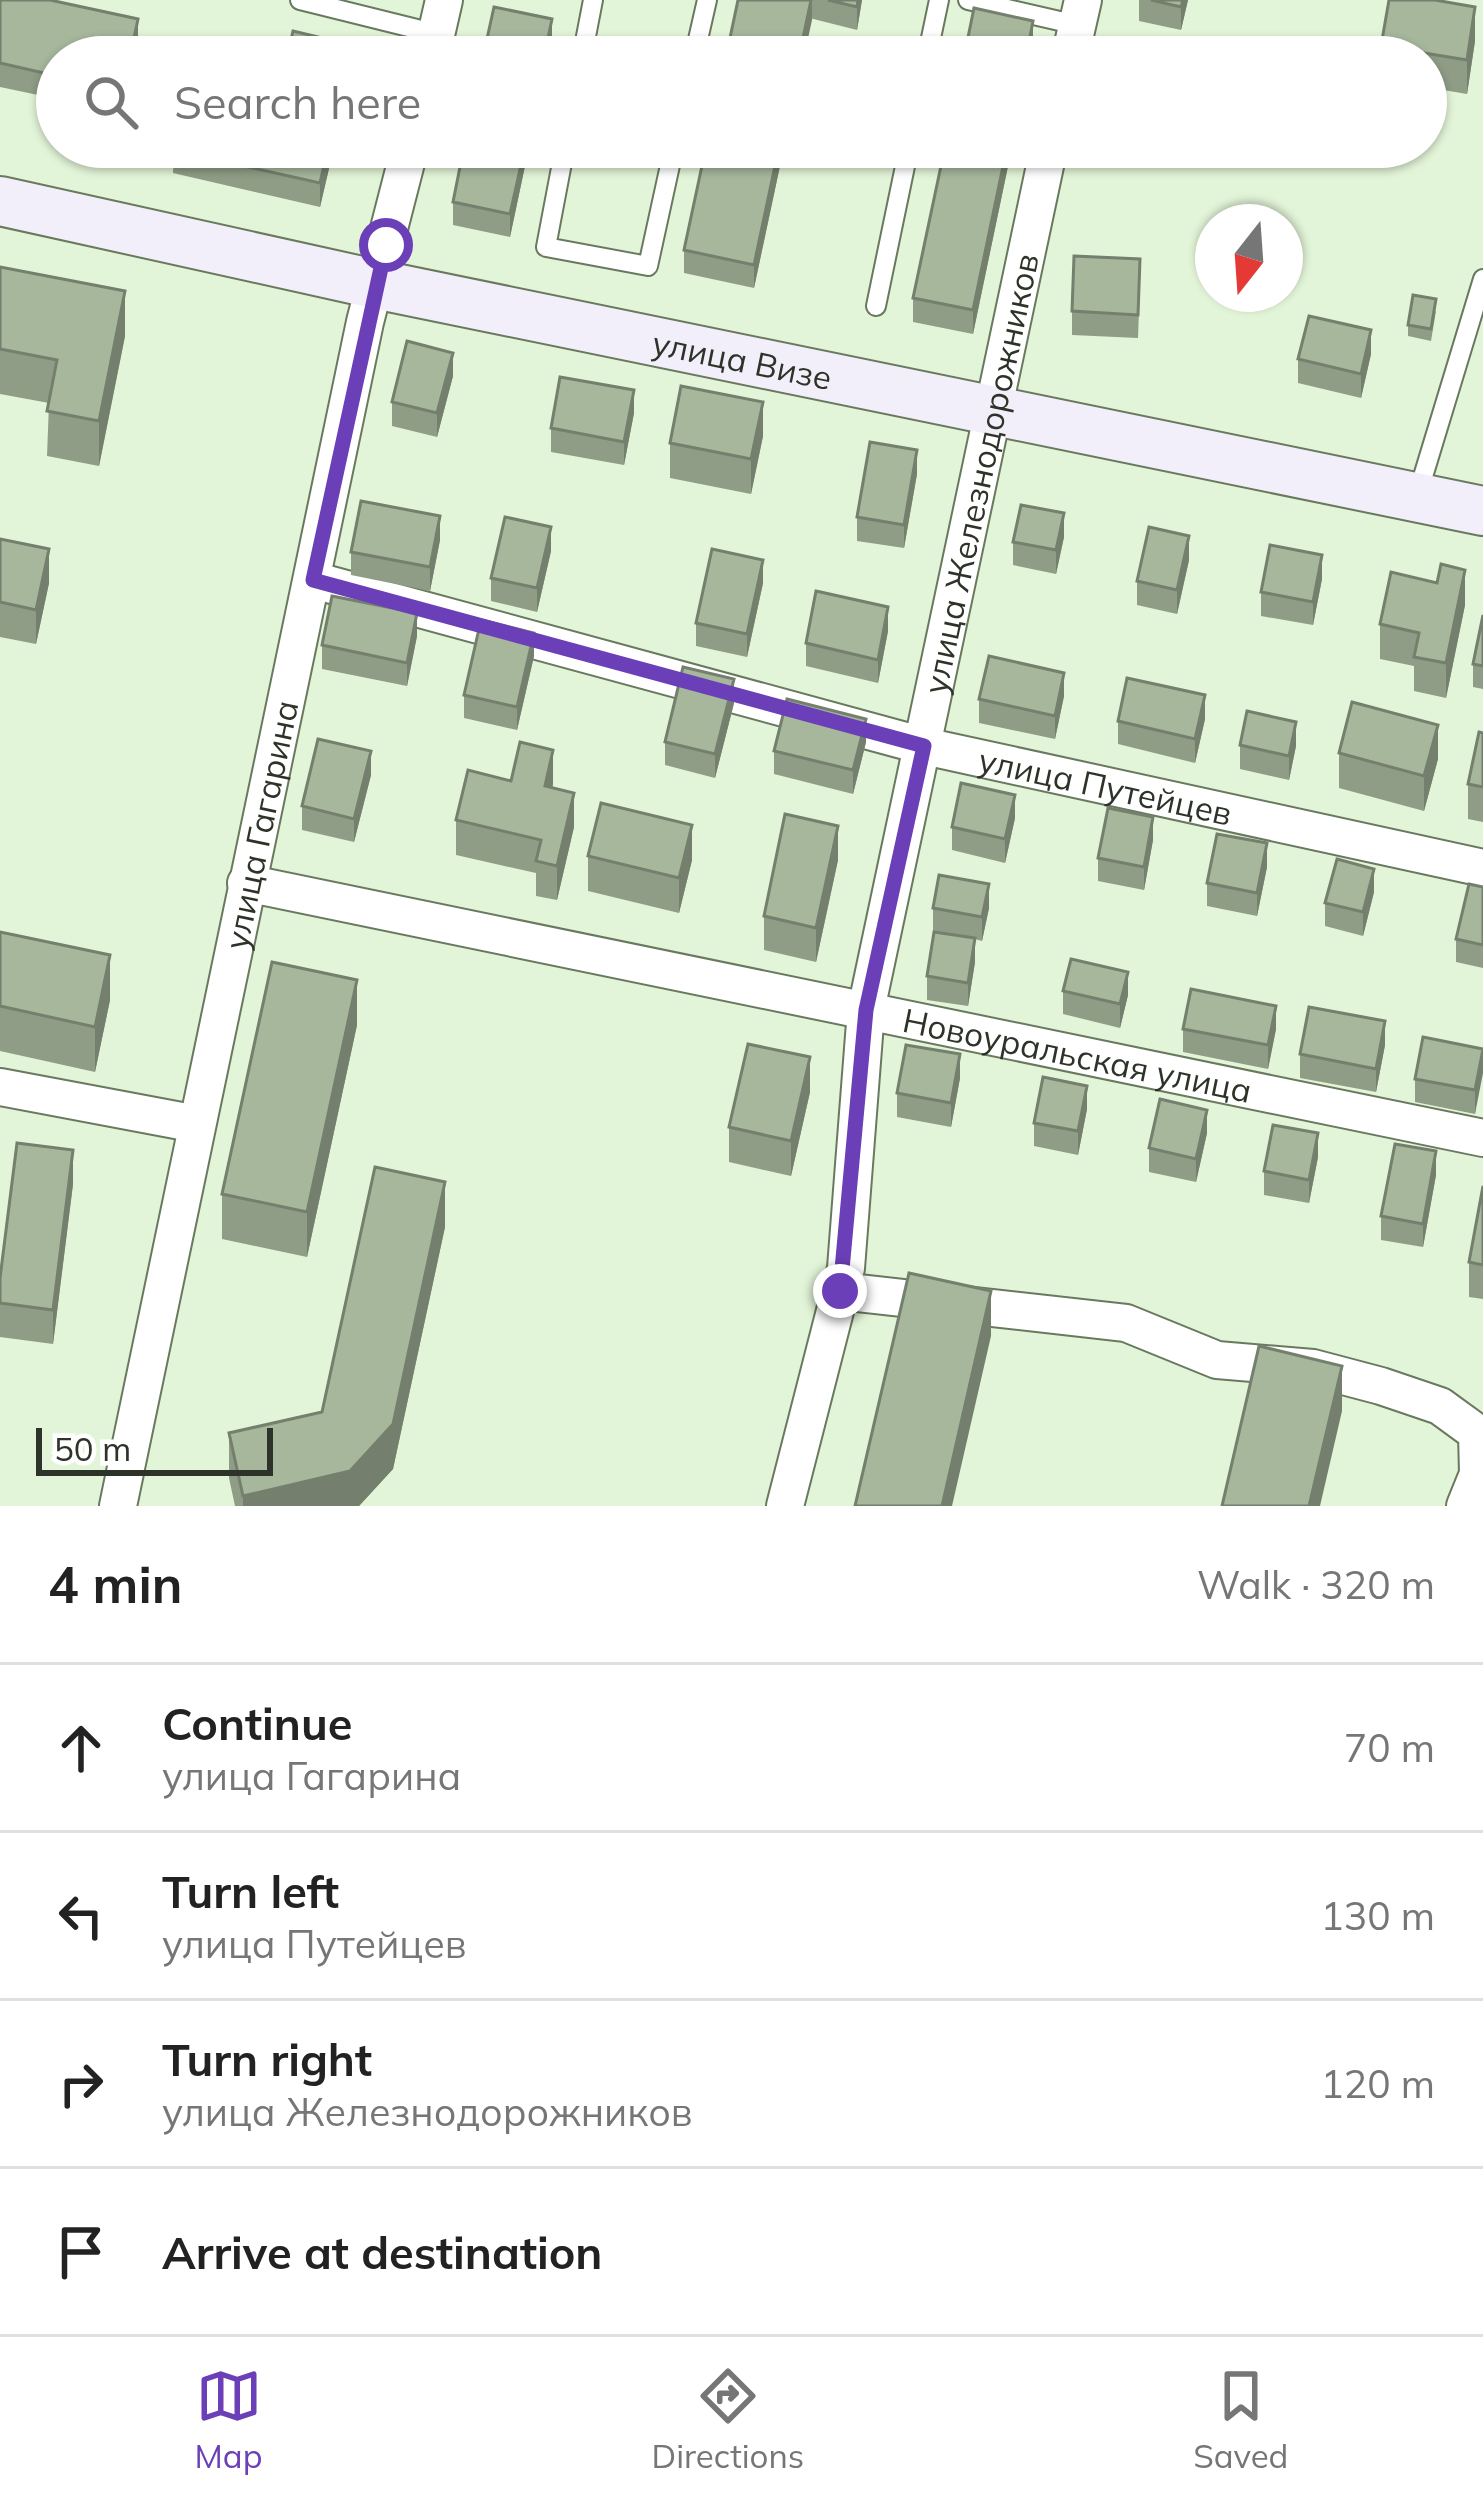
<!DOCTYPE html>
<html lang="en">
<head>
<meta charset="utf-8">
<style>
	body { margin:0; font-family:Mulish,sans-serif; background:#f6f6f6; color:#222 }
	.compass { position:absolute; left:1195px; top:204px; width:108px; height:108px; border-radius:50%; background:#fff; box-shadow:0 3px 9px #0004; rotate:197deg }
	.scale { position:absolute; left:36px; bottom:30px; width:237px; box-sizing:border-box; padding-left:12px; border:6px solid #2d3328; border-top:0; font-size:33px; line-height:42px; white-space:nowrap; color:#2d3328; -webkit-text-stroke:9px #fff; paint-order:stroke }
	.stop { position:absolute; width:36px; height:36px; margin:-27px; border:9px solid #6b3fb7; border-radius:50%; background:#fff }
	.stop.end { background:#6b3fb7; border-color:#fff; box-shadow:0 3px 12px #0008 }
	.list { margin:0; padding:0; list-style:none }
	h2 { display:flex; justify-content:space-between; align-items:center; height:156px; margin:0; padding:0 48px; font-size:51px }
	h2 small { font-size:39px; font-weight:400; color:#767676 }
	.list li { display:grid; grid-template-columns:78px 1fr auto; gap:36px; align-items:center; box-sizing:border-box; height:168px; padding:0 48px; border-top:3px solid #e0e0e0 }
	.list b { display:block; font-size:45px; white-space:nowrap }
	.list p { margin:0; font-size:39px; white-space:nowrap; color:#767676 }
	.list em { font-size:39px; font-style:normal; color:#767676 }
	.icon { flex:none; width:66px; height:66px; fill:none; stroke:currentColor; stroke-width:2; stroke-linecap:round; stroke-linejoin:round }
	.map { position:relative; flex:none; width:1483px; height:1506px; overflow:hidden }
	.search { position:absolute; background:#fff; box-shadow:0 3px 9px #0004; left:36px; right:36px; top:36px; height:132px; display:flex; align-items:center; gap:30px; box-sizing:border-box; padding:0 42px; border-radius:66px; color:#767676; font-size:45px }
	.sheet { height:828px; background:#fff }
	nav { display:flex; justify-content:space-around; align-items:center; box-sizing:border-box; height:168px; border-top:3px solid #e0e0e0; background:#fff; font-size:33px; color:#767676 }
	nav a { display:grid; justify-items:center; gap:6px }
	nav .on { color:#6b3fb7 }
	.map>svg:first-child { display:block }
	.lines { fill:none; stroke-linecap:round; stroke-linejoin:round }
	.lane-casing { stroke:#69795f; stroke-width:22 }
	.street-casing { stroke:#69795f; stroke-width:40 }
	.secondary-casing { stroke:#69795f; stroke-width:52 }
	.lane { stroke:#fff; stroke-width:18 }
	.street { stroke:#fff; stroke-width:36 }
	.secondary { stroke:#f2effb; stroke-width:48 }
	.wall { fill:#8f9d86 }
	.shaded-wall { fill:#74806d }
	.building { fill:#a6b79c; stroke:#74806d; stroke-width:3 }
	.route { stroke:#6b3fb7; stroke-width:15 }
	.labels { text-anchor:middle; dominant-baseline:central; stroke-width:10; stroke-linejoin:round; paint-order:stroke }
	.street-label { font-size:33px; fill:#2d3328; stroke:#fff }
</style>
</head>
<body>
<div class="map">
<svg width="1483" height="1506" viewBox="0 0 1483 1506">
	<rect width="100%" height="100%" fill="#e3f5d8"/>
	<g class="lines">
		<defs>
			<path id="lane" d="M300,0L437,34
				M968,0L1077,25
				M582,57L593,0
				M694,57L707,0
				M927,57L939,0
				M565,147L546,247L648,266L674,147
				M876,306L909,147
				M1418,493L1483,279"/>
			<g id="street">
				<path d="M431,57L444,0"/>
				<path d="M1070,57L1083,0"/>
				<path id="s1" d="M313,580L924,746L1483,868"/>
				<path id="s2" d="M246,883L1483,1138"/>
				<path d="M0,1087L197,1124"/>
				<path d="M840,1291L1126,1323L1217,1360L1313,1368L1381,1386L1440,1406L1477,1433L1478,1474L1465,1506"/>
				<path id="s3" d="M118,1506L365,322L410,147"/>
				<path id="s4" d="M785,1506L846,1268L866,1010L1049,147"/>
			</g>
			<g id="secondary">
				<path id="s5" d="M0,201L375,284L1483,511"/>
			</g>
		</defs>
		<!-- lane casing -->
		<use href="#lane" class="lane-casing"/>
		<!-- street casing -->
		<use href="#street" class="street-casing"/>
		<!-- secondary casing -->
		<use href="#secondary" class="secondary-casing"/>
		<!-- lane -->
		<use href="#lane" class="lane"/>
		<!-- street -->
		<use href="#street" class="street"/>
		<!-- secondary -->
		<use href="#secondary" class="secondary"/>
	</g>
	<!-- wall -->
	<path class="wall" d="M0,0L138,42L57,57V99L0,87Z
		M738,0H862L857,30Z
		M1139,0H1188L1181,30L1139,21Z
		M1475,41L1467,94L1426,87V57H1381V46Z
		M174,147H334L320,207L173,173Z
		M529,147L510,237L453,225V202Z
		M784,147L754,288L684,273V250Z
		M945,147H1012L973,334L913,322V298Z
		M1374,147H1394L1392,153Z
		M0,267L125,336L99,466L47,456L49,403L0,394Z
		M1140,282L1138,338L1072,335V311Z
		M1436,311L1431,341L1408,336V325Z
		M1371,354L1361,398L1298,383V359Z
		M453,376L437,437L392,426V402Z
		M634,413L624,465L551,452V428Z
		M763,436L751,494L670,478V443Z
		M917,474L904,548L857,541V517Z
		M1064,537L1056,574L1013,565V542Z
		M0,539L49,583L36,644L0,637Z
		M440,540L430,591L351,575V552Z
		M551,551L537,612L491,601V578Z
		M1189,560L1177,614L1137,605V581Z
		M1322,579L1313,625L1261,616V592Z
		M763,583L747,657L696,646V623Z
		M1465,605L1446,698L1414,691V666L1380,659V624Z
		M1483,615V689L1473,687V664Z
		M888,631L878,683L806,666V643Z
		M417,636L407,686L322,669V645Z
		M534,656L517,730L464,718V695Z
		M1064,696L1055,739L979,723V699Z
		M734,703L715,778L665,765V742Z
		M1205,719L1195,763L1118,744V721Z
		M1483,733V822L1468,819V784Z
		M866,742L853,794L774,774V751Z
		M1240,745L1296,746L1289,780L1240,769Z
		M1339,753L1438,759L1424,811L1339,788Z
		M371,775L354,842L302,830V806Z
		M511,781L553,784L552,788L574,827L557,900L536,896V873L456,855V820Z
		M1015,818L1005,863L952,850V827Z
		M1153,840L1144,890L1098,881V858Z
		M588,856L692,860L679,913L588,891Z
		M838,860L816,962L764,950V916Z
		M1267,867L1257,916L1207,906V883Z
		M1483,887V968L1456,962V939Z
		M1374,892L1363,936L1325,926V903Z
		M933,908H989L982,941L975,939V962L968,1006L927,1000V976L944,933L933,931Z
		M0,932L110,1000L95,1072L0,1051Z
		M1063,991L1128,995L1120,1028L1063,1014Z
		M357,1025L307,1257L222,1239V1194Z
		M1183,1029H1276L1268,1069L1183,1052Z
		M1385,1045L1376,1092L1300,1078V1054Z
		M1483,1049L1475,1114L1415,1102V1079Z
		M960,1078L951,1127L897,1117V1093Z
		M810,1092L791,1176L729,1162V1127Z
		M1087,1109L1078,1155L1034,1146V1123Z
		M1207,1133L1196,1182L1149,1172V1148Z
		M1318,1157L1309,1203L1264,1195V1171Z
		M1436,1175L1423,1247L1381,1240V1216Z
		M73,1184L53,1344L0,1337V1278Z
		M1483,1186V1299L1469,1297V1262Z
		M445,1227L393,1469L359,1506H235L229,1478V1433L322,1412Z"/>
	<!-- shaded-wall -->
	<path class="shaded-wall" d="M812,0V20L804,57H799Z
		M858,0H862L857,30V7Z
		M1183,0H1188L1181,30V7Z
		M1475,7V41L1467,94V60Z
		M138,19V42L135,57H130Z
		M552,19V42L549,57H544Z
		M1033,21V44L1031,57H1026Z
		M328,147H334L320,207V183Z
		M525,147H529L510,237V214Z
		M779,147H784L754,288V265Z
		M1007,147H1012L973,334V310Z
		M125,291V336L99,466V421Z
		M1371,330V354L1361,398V374Z
		M453,353V376L437,437V413Z
		M634,390V413L624,465V442Z
		M763,402V436L751,494V459Z
		M917,450V474L904,548V525Z
		M1064,513V537L1056,574V550Z
		M440,516V540L430,591V567Z
		M551,527V551L537,612V588Z
		M1189,536V560L1177,614V590Z
		M49,549V583L36,644V610Z
		M1322,555V579L1313,625V602Z
		M763,560V583L747,657V634Z
		M1465,570V605L1446,698V663Z
		M888,607V631L878,683V660Z
		M417,613V636L407,686V663Z
		M534,633V656L517,730V707Z
		M1064,673V696L1055,739V716Z
		M734,679V703L715,778V754Z
		M1205,695V719L1195,763V739Z
		M866,719V742L853,794V770Z
		M1296,722V746L1289,780V756Z
		M1438,725V759L1424,811V776Z
		M553,750V784L545,821V786Z
		M371,751V775L354,842V819Z
		M574,793V827L557,900V866Z
		M1015,795V818L1005,863V839Z
		M1153,817V840L1144,890V867Z
		M692,825V860L679,913V878Z
		M838,826V860L816,962V928Z
		M1267,843V867L1257,916V893Z
		M1374,869V892L1363,936V912Z
		M989,884V908L982,941V917Z
		M975,938V962L968,1006V983Z
		M110,955V1000L95,1072V1027Z
		M1128,972V995L1120,1028V1004Z
		M357,980V1025L307,1257V1212Z
		M1276,1006V1029L1268,1069V1045Z
		M1385,1021V1045L1376,1092V1069Z
		M1483,1049V1073L1475,1114V1090Z
		M960,1054V1078L951,1127V1103Z
		M810,1057V1092L791,1176V1141Z
		M1087,1086V1109L1078,1155V1131Z
		M1207,1110V1133L1196,1182V1159Z
		M1318,1133V1157L1309,1203V1180Z
		M73,1150V1184L53,1344V1310Z
		M1436,1151V1175L1423,1247V1224Z
		M445,1182V1227L393,1469L359,1506H243V1496L350,1471Z
		M991,1291V1336L952,1506H942Z
		M1342,1366V1411L1320,1506H1309Z"/>
	<!-- building -->
	<path class="building" d="M0,0H50L138,19L130,57H57V76L0,63Z
		M738,0H811L799,57H726Z
		M828,0H858L857,7Z
		M1151,0H1183L1181,7Z
		M1389,0H1435L1475,7L1467,60L1381,46Z
		M494,7L552,19L544,57H483Z
		M974,8L1033,21L1026,57H964Z
		M293,31L352,45L349,57H287Z
		M174,147H328L320,183L173,150Z
		M464,147H525L510,214L453,202Z
		M706,147H779L754,265L684,250Z
		M945,147H1007L973,310L913,298Z
		M1074,256L1140,259L1138,315L1072,311Z
		M0,267L125,291L99,421L47,411L57,360L0,349Z
		M1413,295L1436,299L1431,329L1408,325Z
		M1309,316L1371,330L1361,374L1298,359Z
		M407,341L453,353L437,413L392,402Z
		M560,377L634,390L624,442L551,428Z
		M681,386L763,402L751,459L670,443Z
		M870,442L917,450L904,525L857,517Z
		M361,501L440,516L430,567L351,552Z
		M1021,505L1064,513L1056,550L1013,542Z
		M505,517L551,527L537,588L491,578Z
		M1149,527L1189,536L1177,590L1137,581Z
		M0,539L49,549L36,610L0,602Z
		M1270,545L1322,555L1313,602L1261,592Z
		M712,549L763,560L747,634L696,623Z
		M1441,564L1465,570L1446,663L1414,657L1419,633L1380,624L1391,572L1437,583Z
		M816,591L888,607L878,660L806,643Z
		M332,596L417,613L407,663L322,645Z
		M1483,615V666L1473,664Z
		M481,620L534,633L517,707L464,695Z
		M989,656L1064,673L1055,716L979,699Z
		M683,667L734,679L715,754L665,742Z
		M1127,678L1205,695L1195,739L1118,721Z
		M787,699L866,719L853,770L774,751Z
		M1352,702L1438,725L1424,776L1339,753Z
		M1247,711L1296,722L1289,756L1240,745Z
		M1479,732L1483,733V787L1468,784Z
		M318,739L371,751L354,819L302,806Z
		M520,742L553,750L545,786L574,793L557,866L536,861L541,840L456,820L468,770L511,781Z
		M961,783L1015,795L1005,839L952,827Z
		M601,803L692,825L679,878L588,856Z
		M1108,808L1153,817L1144,867L1098,858Z
		M785,814L838,826L816,928L764,916Z
		M1217,834L1267,843L1257,893L1207,883Z
		M1337,859L1374,869L1363,912L1325,903Z
		M939,875L989,884L982,917L933,908Z
		M1469,884L1483,887V945L1456,939Z
		M0,932L110,955L95,1027L0,1006Z
		M934,932L975,938L968,983L927,976Z
		M1071,959L1128,972L1120,1004L1063,991Z
		M272,962L357,980L307,1212L222,1194Z
		M1191,989L1276,1006L1268,1045L1183,1029Z
		M1309,1007L1385,1021L1376,1069L1300,1054Z
		M1423,1037L1483,1049L1475,1090L1415,1079Z
		M748,1044L810,1057L791,1141L729,1127Z
		M906,1045L960,1054L951,1103L897,1093Z
		M1043,1077L1087,1086L1078,1131L1034,1123Z
		M1160,1099L1207,1110L1196,1159L1149,1148Z
		M1273,1125L1318,1133L1309,1180L1264,1171Z
		M17,1143L73,1150L53,1310L0,1303V1278Z
		M1395,1144L1436,1151L1423,1224L1381,1216Z
		M375,1167L445,1182L393,1424L350,1471L243,1496L229,1433L322,1412Z
		M1483,1186V1265L1469,1262Z
		M909,1273L991,1291L942,1506H855Z
		M1259,1346L1342,1366L1309,1506H1222Z"/>
	<g class="lines">
		<!-- route -->
		<path class="route" d="M386,245L313,580L924,746L866,1010L840,1291"/>
	</g>
	<g class="labels">
		<!-- street labels -->
		<g class="street-label">
			<text stroke="none"><textPath href="#s5" startOffset="759">улица Визе</textPath></text>
			<text stroke="none"><textPath href="#s4" startOffset="1053">улица Железнодорожников</textPath></text>
			<text stroke="none"><textPath href="#s1" startOffset="819">улица Путейцев</textPath></text>
			<text stroke="none"><textPath href="#s3" startOffset="696">улица Гагарина</textPath></text>
			<text stroke="none"><textPath href="#s2" startOffset="849">Новоуральская улица</textPath></text>
		</g>
	</g>
</svg>
<svg class="compass" viewBox="-18 -18 36 36"><path d="M0-13l5 13h-10z" fill="#e53935"/><path d="M0 13l5-13h-10z" fill="#767676"/></svg>
<div class="scale">50 m</div>
<div class="stop" style="left:386px;top:245px"></div>
<div class="stop end" style="left:840px;top:1291px"></div>
<div class="search"><svg class="icon" aria-label="search" viewBox="0 0 24 24"><circle cx="10" cy="10" r="6"/><path d="M15 15l6 6"/></svg>Search here</div>
</div>
<section class="sheet">
<h2>4 min<small>Walk · 320 m</small></h2>
<ul class="list">
<li><svg class="icon" aria-label="ahead" viewBox="0 0 24 24"><path d="M12 20V5M6 11l6-6 6 6"/></svg><div><b>Continue</b><p>улица Гагарина</p></div><em>70 m</em></li>
<li><svg class="icon" aria-label="left" viewBox="0 0 24 24"><path d="M17 20v-9H6M10 6l-5 5 5 5"/></svg><div><b>Turn left</b><p>улица Путейцев</p></div><em>130 m</em></li>
<li><svg class="icon" aria-label="right" viewBox="0 0 24 24"><path d="M7 20v-9h11M14 6l5 5-5 5"/></svg><div><b>Turn right</b><p>улица Железнодорожников</p></div><em>120 m</em></li>
<li><svg class="icon" aria-label="arrive" viewBox="0 0 24 24"><path d="M6 21V4h12l-3 4 3 4H6"/></svg><div><b>Arrive at destination</b></div></li>
</ul>
</section>
<nav>
<a class="on"><svg class="icon" aria-label="map" viewBox="0 0 24 24"><path d="M3 6l6-2 6 2 6-2v14l-6 2-6-2-6 2zM9 4v14M15 6v14"/></svg>Map</a>
<a><svg class="icon" aria-label="directions" viewBox="0 0 24 24"><path d="M12 3l9 9-9 9-9-9zM9 14v-3h6M13 9l2 2-2 2"/></svg>Directions</a>
<a><svg class="icon" aria-label="saved" viewBox="0 0 24 24"><path d="M7 4h10v16l-5-4-5 4z"/></svg>Saved</a>
</nav>
</body>
</html>
